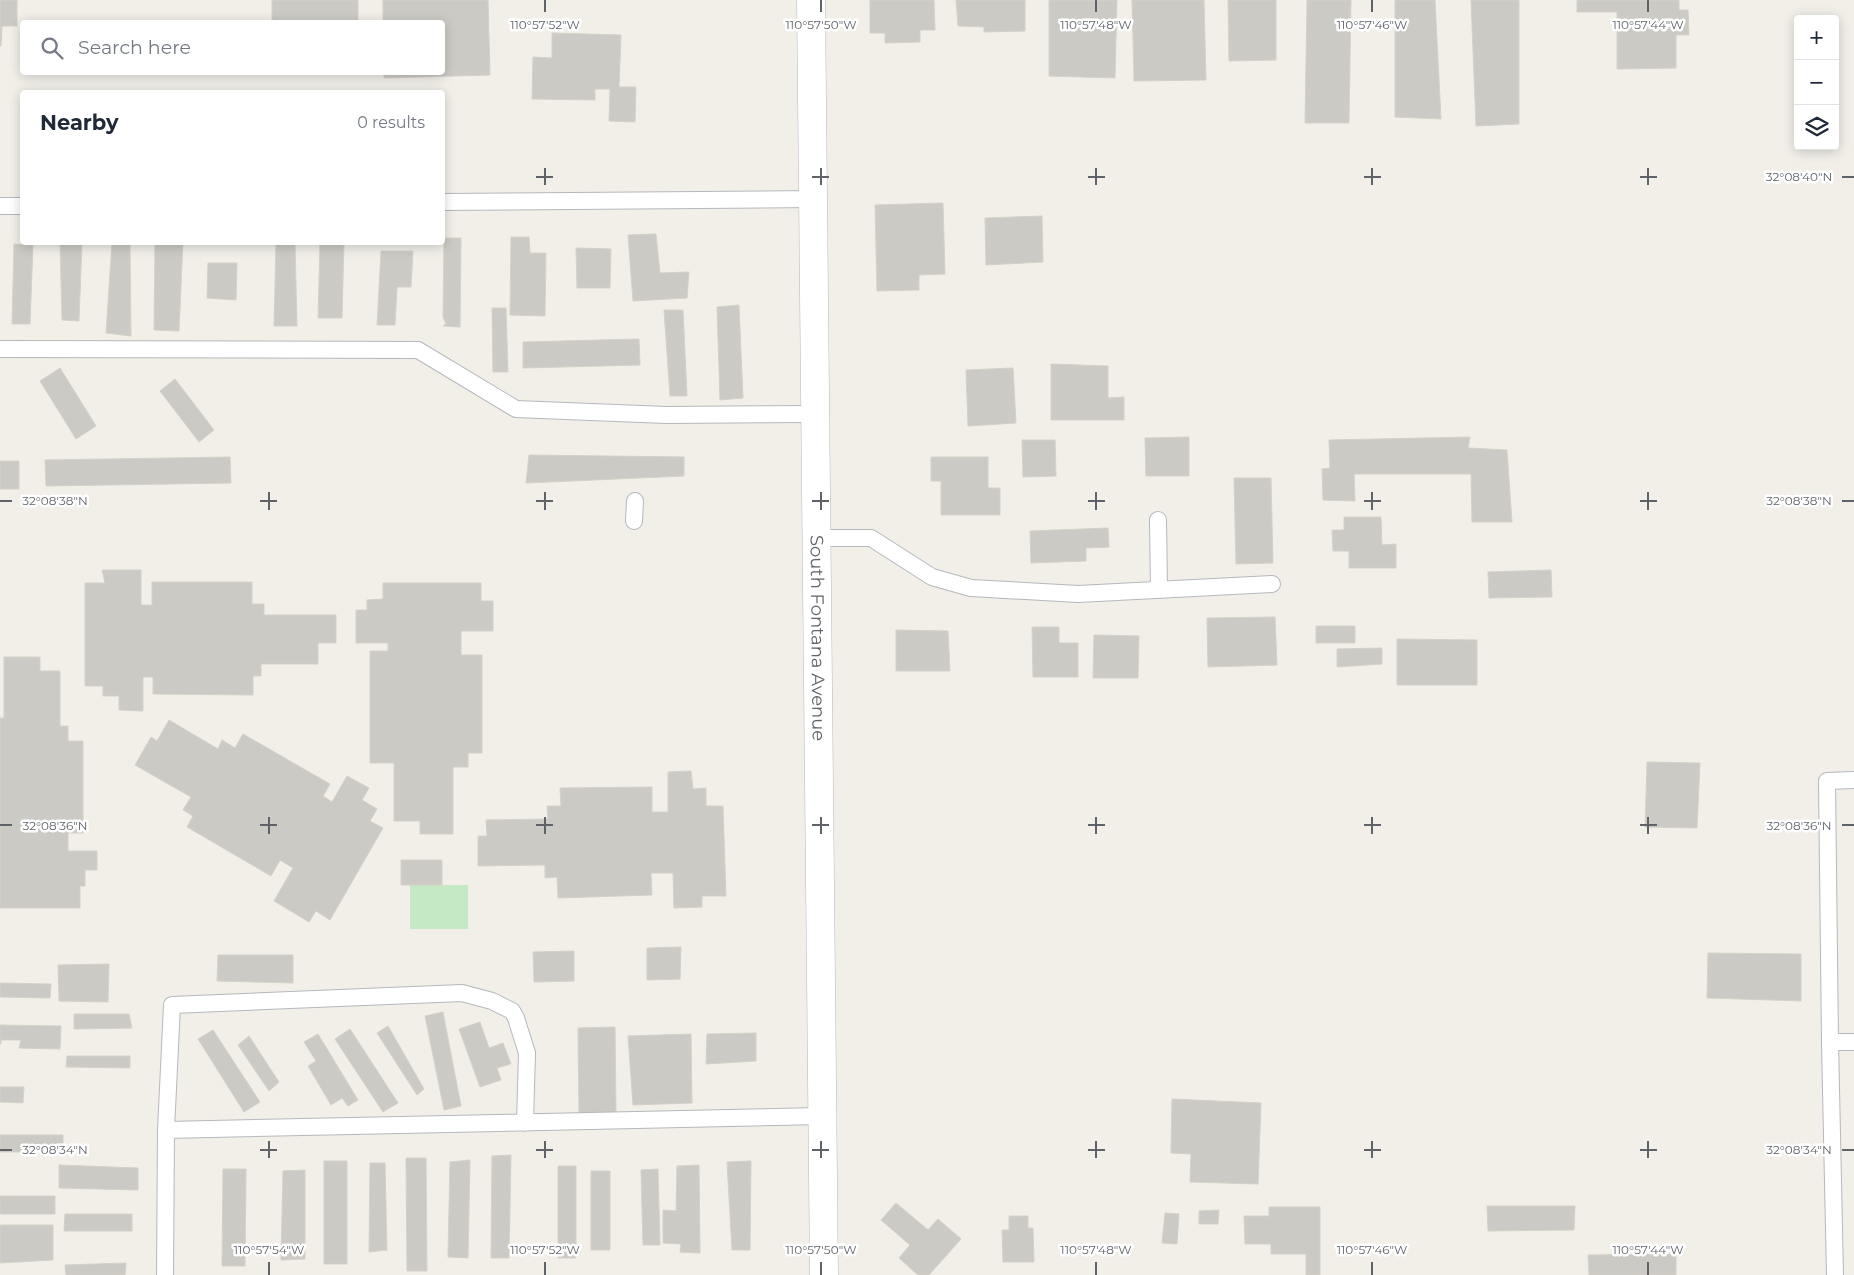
<!DOCTYPE html>
<html lang="en">
<head>
<meta charset="utf-8">
<style>
	body { margin:0; font-family:Montserrat,sans-serif; background:#f2f2f3; color:#1f2937 }
	.controls { position:absolute; right:15px; top:15px; display:grid; overflow:hidden; border-radius:5px; box-shadow:0 2px 12px #0003 }
	.controls button { width:45px; height:45px; display:grid; place-items:center; padding:0; border:0; border-bottom:1px solid #e0e1e3; background:#fff; color:#1f2937; font:25px sans-serif }
	.list { margin:0; padding:0; list-style:none }
	h2 { display:flex; justify-content:space-between; align-items:center; height:65px; margin:0; padding:0 20px; font-size:21px }
	h2 small { font-size:16px; font-weight:400; color:#747a83 }
	.icon { flex:none; width:28px; height:28px; fill:none; stroke:currentColor; stroke-width:2; stroke-linecap:round; stroke-linejoin:round }
	.map { position:relative; flex:none; width:1854px; height:1275px; overflow:hidden }
	.search { position:absolute; background:#fff; box-shadow:0 2px 12px #0003; left:20px; top:20px; width:425px; height:55px; display:flex; align-items:center; gap:12px; box-sizing:border-box; padding:0 18px; border-radius:5px; color:#747a83; font-size:19px }
	.panel { position:absolute; background:#fff; box-shadow:0 2px 12px #0003; left:20px; top:90px; width:425px; height:155px; border-radius:5px }
	.map>svg:first-child { display:block }
	.green { fill:#c5e8c5 }
	.building { fill:#cccac5; stroke:#d6d1c6 }
	.lines { fill:none; stroke-linecap:round; stroke-linejoin:round }
	.service-casing { stroke:#b5b8bc; stroke-width:18 }
	.minor-casing { stroke:#b5b8bc; stroke-width:29 }
	.service { stroke:#fff; stroke-width:16 }
	.minor { stroke:#fff; stroke-width:28 }
	.ticks { fill:none; stroke:#5f6368; stroke-width:2 }
	.labels { text-anchor:middle; dominant-baseline:central; stroke-width:5; stroke-linejoin:round; paint-order:stroke }
	.street-label { font-size:18px; fill:#5f6368; stroke:#fff }
	.ticks-label { font-size:12px; text-anchor:middle; fill:#5f6368; stroke:#fff; stroke-width:5; stroke-linejoin:round; paint-order:stroke }
</style>
</head>
<body>
<div class="map">
<svg width="1854" height="1275" viewBox="0 0 1854 1275">
	<rect width="100%" height="100%" fill="#f1efe8"/>
	<!-- green -->
	<path class="green" d="M410,885H468V929H410Z"/>
	<!-- building -->
	<path class="building" d="M0,0H17V26H2L1,46H0Z
		M272,0H358V22H272Z
		M383,0H488L490,75L384,78V72H442V22H383Z
		M870,0H934L935,30H920V42L885,43V33H870Z
		M956,0H1025V31L984,32V27L958,26Z
		M1049,0H1117L1115,78L1049,76Z
		M1132,0H1204L1206,80L1134,81Z
		M1228,0H1276V60L1229,61Z
		M1307,0H1351L1349,123H1305Z
		M1395,0H1435L1441,119L1395,117Z
		M1471,0H1519V124L1476,126Z
		M1577,0H1679V10H1688L1689,35H1676V68L1617,69V12H1577Z
		M552,33L621,35L619,87H636L635,122L609,121L610,89H595V100L532,99L533,57L552,58Z
		M943,203L945,274L919,275V290L877,291L875,205Z
		M1042,216L1043,262L986,265L985,218Z
		M656,234L660,273L689,272L687,298L633,301L628,235Z
		M511,237H529L530,253H546L545,316L510,315Z
		M444,238H461L460,327L443,326L446,324L443,317Z
		M60,242H82L79,321L62,320Z
		M112,242H130L131,336L106,333Z
		M155,242H183L179,331L154,330Z
		M276,242H295L297,326H274Z
		M320,242H344L342,318H318Z
		M14,244L33,245L30,324H12Z
		M576,248L611,249L610,288H577Z
		M381,251H413L411,287H397L395,325H377Z
		M208,263H237L236,300L207,298Z
		M739,305L743,398L720,400L717,307Z
		M492,308H506L508,372H493Z
		M664,310H683L687,396H670Z
		M639,339L640,365L523,368V342Z
		M1051,364L1108,366V398L1124,397V420H1051Z
		M60,368L96,426L76,439L40,381Z
		M1013,368L1016,423L968,426L966,370Z
		M175,379L214,430L199,442L160,391Z
		M1189,437V476H1146L1145,438Z
		M1470,437L1468,448L1507,450L1512,522H1472L1471,474H1354L1355,501L1323,500L1322,469L1330,468L1329,440Z
		M1022,440H1055L1056,476L1023,477Z
		M529,455L684,457V476L526,483Z
		M230,457L231,483L46,486L45,460Z
		M931,457H988V488H1000V515H941V481H931Z
		M0,461H19V489H0Z
		M1234,478H1271L1273,563L1236,564Z
		M1344,517H1381L1382,545L1396,544V568H1349V551H1333L1332,530H1344Z
		M1108,528L1109,547L1086,548V561L1031,563L1030,531Z
		M102,570H141V605H152V582H252V604H264V615H336V643H318V664H261V676H253V695L153,694V677H143V711L119,710V696H103V686H85V583H105Z
		M1551,570L1552,597L1489,598L1488,572Z
		M383,583H481V601H493V631H461V655H482V753H468V767H453V834H420V821H394V763H370V651H388V643H356V610H367V600L383,599Z
		M1275,617L1277,665L1208,667L1207,618Z
		M1316,626H1355V643H1316Z
		M1032,627H1059V643H1078V677H1033Z
		M896,630L948,631L950,671H896Z
		M1094,635L1139,636L1138,678H1093Z
		M1397,639L1477,640V685H1397Z
		M1382,648V664L1337,667V649Z
		M4,657H40V671H60V726H68V741H83V833H68V851H97V870H85V886H80V908H0V718H4Z
		M169,720L218,749L222,740L235,748L243,734L330,784L323,796L332,802L347,776L369,788L362,800L377,809L370,821L383,828L330,920L316,911L309,922L274,901L293,868L280,860L271,876L187,827L193,816L183,810L191,797L135,765L151,737L157,741Z
		M1647,762L1700,763L1697,828L1645,827Z
		M691,771L693,789L706,788V806H723L726,896H702V907L674,908L673,873H651L652,895L558,898L557,877L545,878V865L478,866V836H487L486,820L548,819L547,806H561L560,788L652,787V812H668V772Z
		M401,860H442V885H401Z
		M681,947L680,979L647,980V948Z
		M574,951V981L534,982L533,952Z
		M1708,953L1801,954V1001L1707,998Z
		M218,955H293V983L217,981Z
		M109,964L108,1002L59,1001L58,965Z
		M0,983L51,984L50,998L0,997Z
		M443,1012L461,1106L444,1110L425,1016Z
		M74,1014H129L132,1028L74,1029Z
		M480,1022L489,1048L503,1043L511,1064L497,1068L501,1080L480,1087L459,1029Z
		M0,1025L61,1026L60,1049L19,1048L21,1040H1V1044H0Z
		M388,1026L424,1089L417,1095L377,1033Z
		M615,1027L616,1115H579L578,1028Z
		M350,1029L398,1103L383,1112L335,1039Z
		M213,1030L260,1102L244,1112L198,1039Z
		M756,1033V1061L706,1064L707,1034Z
		M318,1034L358,1100L348,1106L342,1098L331,1105L308,1066L316,1061L304,1042Z
		M691,1034L692,1103L633,1105L628,1036Z
		M249,1036L279,1082L269,1091L238,1045Z
		M67,1056H130V1068L66,1067Z
		M0,1087H24L23,1103L0,1102Z
		M1172,1099L1261,1103L1258,1184L1190,1182L1191,1154L1171,1153Z
		M0,1135H63V1152H0Z
		M511,1155L509,1258H491L492,1156Z
		M406,1158H426L427,1271H407Z
		M470,1160L468,1258L448,1257L450,1162Z
		M324,1161H347V1264H324Z
		M751,1161L750,1250H732L727,1162Z
		M370,1163H385L387,1250L369,1252Z
		M59,1165L138,1168V1190L59,1188Z
		M699,1165L700,1253L680,1252L681,1244L663,1243V1210L676,1211L677,1166Z
		M558,1166H576V1258H558Z
		M223,1169H246L245,1266H222Z
		M658,1169L660,1245H643L641,1170Z
		M305,1170V1259L281,1260L283,1171Z
		M591,1171H610V1250H591Z
		M0,1196H55V1214H0Z
		M896,1203L928,1230L938,1219L961,1239L929,1275H918L899,1258L910,1245L881,1220Z
		M1487,1206H1575L1574,1230L1488,1231Z
		M1269,1207H1320V1275H1306V1254H1271V1244H1245L1244,1216H1269Z
		M1219,1210L1218,1224H1199V1211Z
		M1165,1213L1179,1214L1177,1244L1162,1243Z
		M65,1214H132V1231H64Z
		M1009,1216H1028V1228H1033L1034,1262H1003L1002,1230H1009Z
		M0,1225H53V1260L0,1263Z
		M1676,1254V1275H1589L1588,1255Z
		M126,1263L125,1275H66L65,1265Z"/>
	<g class="lines">
		<defs>
			<path id="service" d="M442,202L813,199
				M0,206H22
				M0,349L418,350L516,409L666,415L816,414
				M1158,520L1159,590
				M634,521L635,501
				M816,538H871L932,577L971,588L1078,594L1272,584
				M1830,1042L1827,781L1854,780
				M166,1130L172,1005L462,993L492,1001L512,1011L516,1018L527,1053L525,1123
				M165,1275L166,1130L822,1116
				M1835,1275L1830,1042H1854"/>
			<g id="minor">
				<path id="s1" d="M811,0L824,1275"/>
			</g>
		</defs>
		<!-- service casing -->
		<use href="#service" class="service-casing"/>
		<!-- minor casing -->
		<use href="#minor" class="minor-casing"/>
		<!-- service -->
		<use href="#service" class="service"/>
		<!-- minor -->
		<use href="#minor" class="minor"/>
	</g>
	<!-- ticks -->
	<path class="ticks" d="M545,0V12M821,0V12M1096,0V12M1372,0V12M1648,0V12M545,168V185M821,168V185M1096,168V185M1372,168V185M1648,168V185M536,177H553M812,177H829M1088,177H1105M1364,177H1381M1640,177H1657M1842,177H1854M269,492V510M545,492V510M821,492V510M1096,492V510M1372,492V510M1648,492V510M0,501H12M260,501H277M536,501H553M812,501H829M1088,501H1105M1364,501H1381M1640,501H1657M1842,501H1854M269,817V834M545,817V834M821,817V834M1096,817V834M1372,817V834M1648,817V834M0,825H12M260,825H277M536,825H553M812,825H829M1088,825H1105M1364,825H1381M1640,825H1657M1842,825H1854M269,1141V1158M545,1141V1158M821,1141V1158M1096,1141V1158M1372,1141V1158M1648,1141V1158M0,1150H12M260,1150H277M536,1150H553M812,1150H829M1088,1150H1105M1364,1150H1381M1640,1150H1657M1842,1150H1854M269,1262V1275M545,1262V1275M821,1262V1275M1096,1262V1275M1372,1262V1275M1648,1262V1275"/>
	<g class="labels">
		<!-- street labels -->
		<g class="street-label">
			<text stroke="none"><textPath href="#s1" startOffset="638">South Fontana Avenue</textPath></text>
		</g>
	</g>
	<g class="ticks-label">
		<text x="545" y="29">110°57'52"W</text>
		<text x="821" y="29">110°57'50"W</text>
		<text x="1096" y="29">110°57'48"W</text>
		<text x="1372" y="29">110°57'46"W</text>
		<text x="1648" y="29">110°57'44"W</text>
		<text x="1799" y="181">32°08'40"N</text>
		<text x="55" y="505">32°08'38"N</text>
		<text x="1799" y="505">32°08'38"N</text>
		<text x="55" y="830">32°08'36"N</text>
		<text x="1799" y="830">32°08'36"N</text>
		<text x="55" y="1154">32°08'34"N</text>
		<text x="1799" y="1154">32°08'34"N</text>
		<text x="269" y="1254">110°57'54"W</text>
		<text x="545" y="1254">110°57'52"W</text>
		<text x="821" y="1254">110°57'50"W</text>
		<text x="1096" y="1254">110°57'48"W</text>
		<text x="1372" y="1254">110°57'46"W</text>
		<text x="1648" y="1254">110°57'44"W</text>
	</g>
</svg>
<div class="controls">
<button>+</button>
<button>−</button>
<button><svg class="icon" aria-label="layers" viewBox="0 0 24 24"><path d="M12 4l9 5-9 5-9-5zM3 14l9 5 9-5"/></svg></button>
</div>
<div class="search"><svg class="icon" aria-label="search" viewBox="0 0 24 24"><circle cx="10" cy="10" r="6"/><path d="M15 15l6 6"/></svg>Search here</div>
<section class="panel">
<h2>Nearby<small>0 results</small></h2>
<ul class="list">
</ul>
</section>
</div>
</body>
</html>
